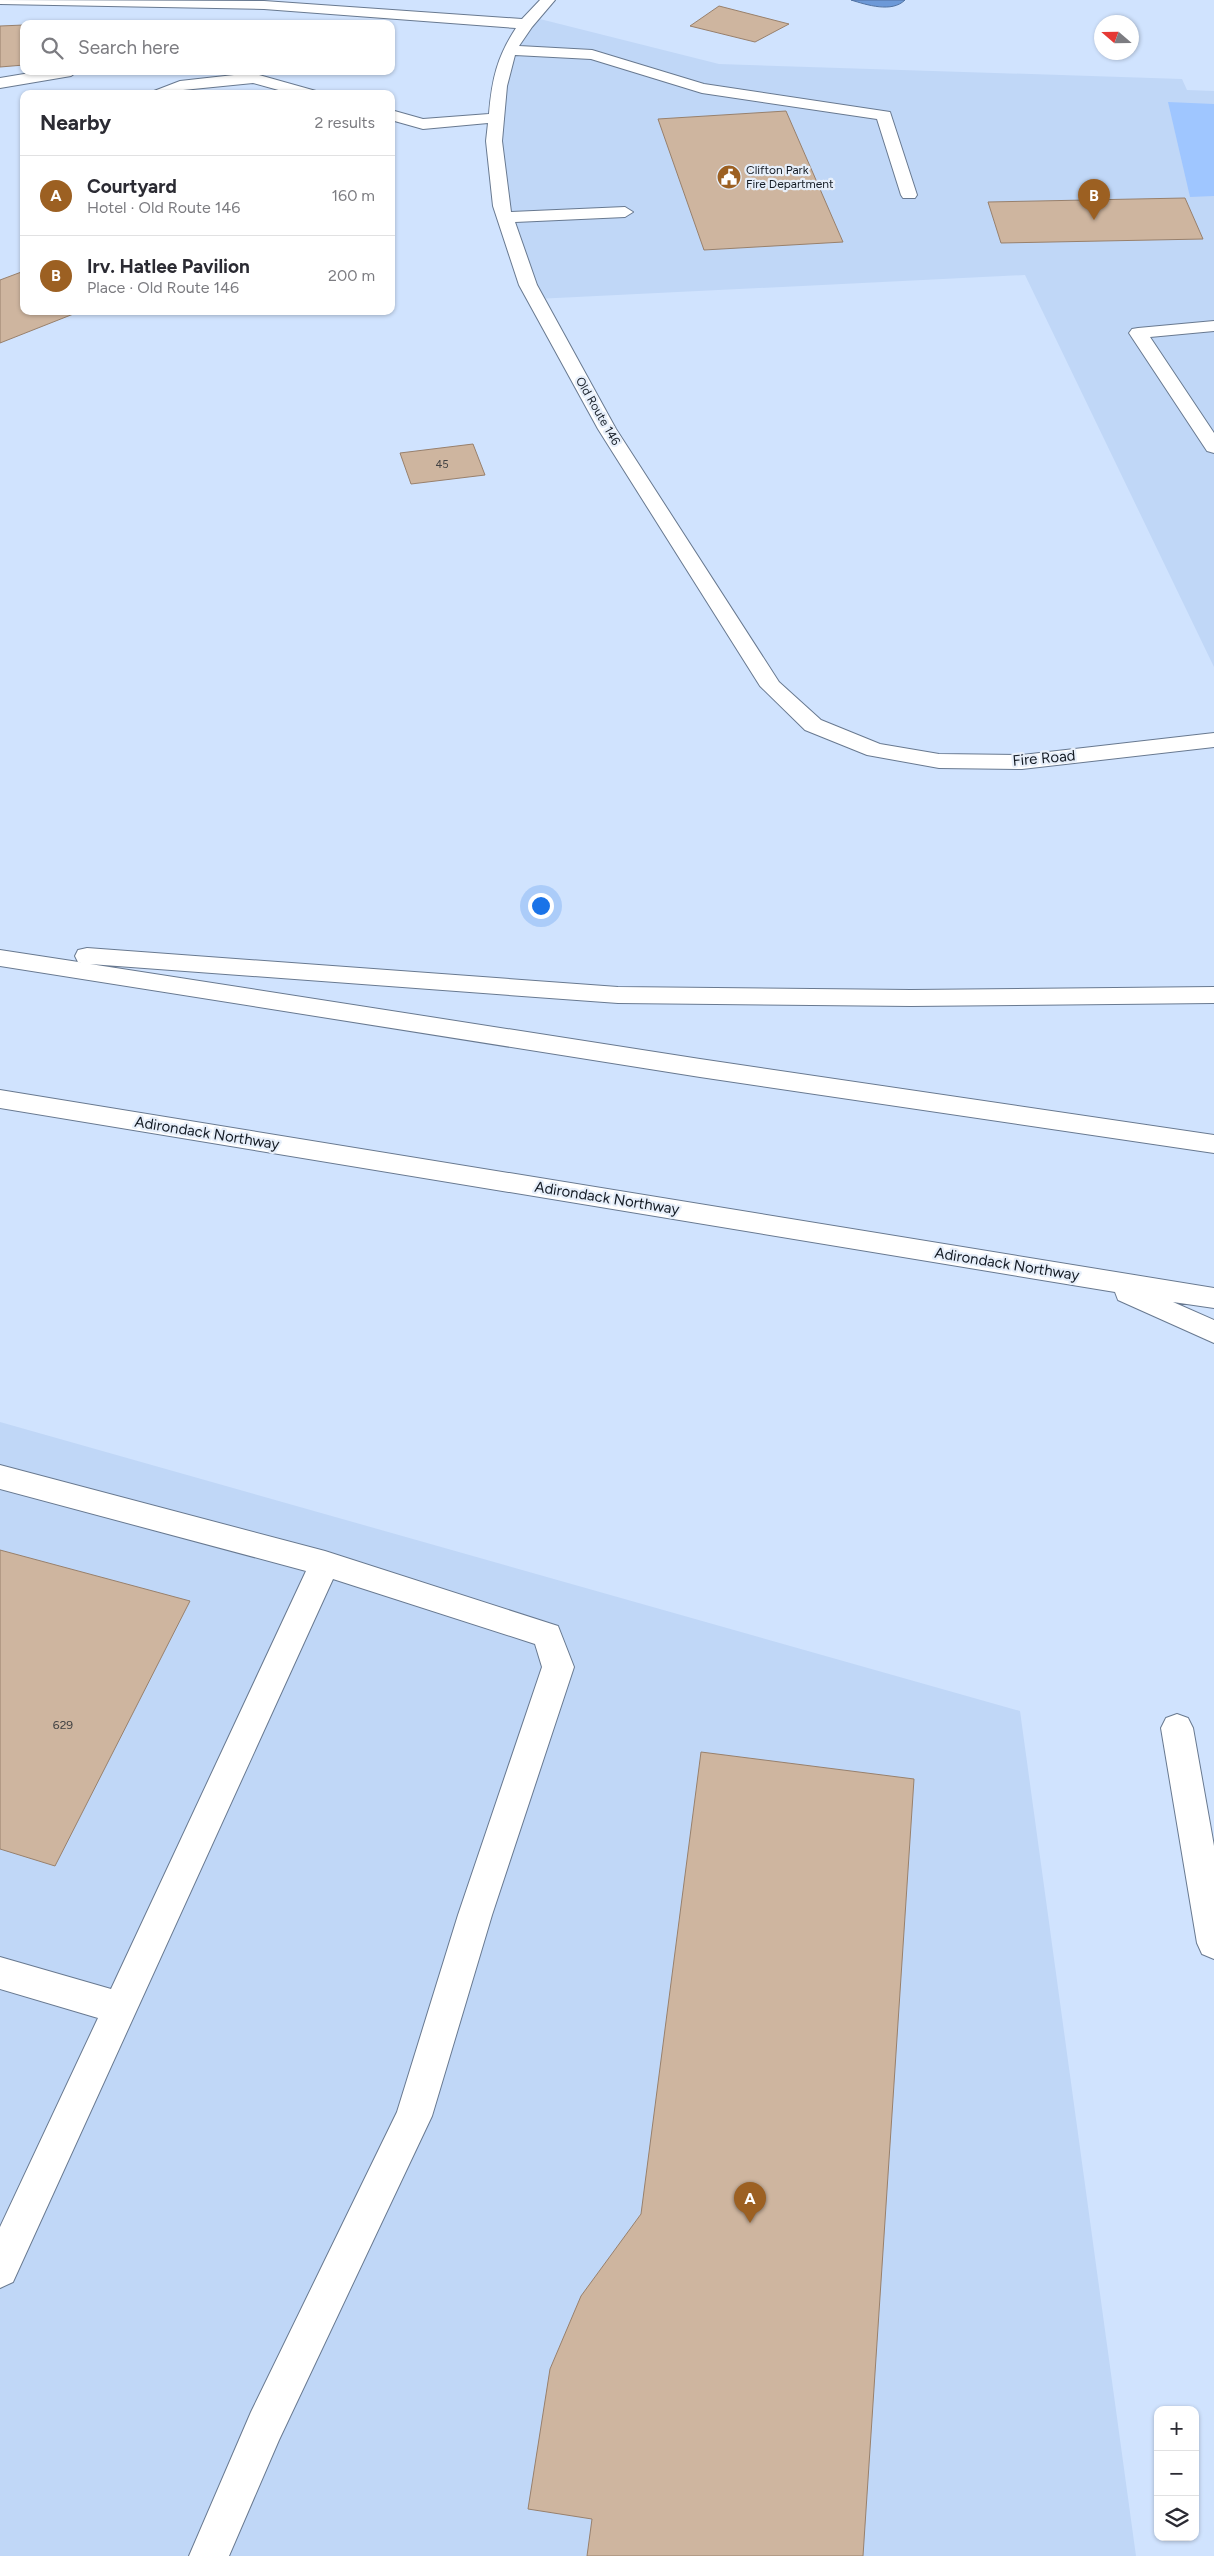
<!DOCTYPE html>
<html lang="en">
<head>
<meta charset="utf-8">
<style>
	body { margin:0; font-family:Figtree,sans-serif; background:#f7f7f7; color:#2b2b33 }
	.controls { position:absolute; right:15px; bottom:15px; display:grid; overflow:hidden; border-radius:10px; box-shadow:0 1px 4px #0004 }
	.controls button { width:45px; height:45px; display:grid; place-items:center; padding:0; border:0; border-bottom:1px solid #e1e1e2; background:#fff; color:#2b2b33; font:25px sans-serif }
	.compass { position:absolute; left:1094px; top:15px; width:45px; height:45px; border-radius:50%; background:#fff; box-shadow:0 1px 4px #0004; rotate:290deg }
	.you { position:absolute; left:540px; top:905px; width:18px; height:18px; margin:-12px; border:4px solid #fff; border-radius:50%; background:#1a73e8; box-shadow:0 0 0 8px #1a73e833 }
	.badge { display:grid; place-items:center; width:32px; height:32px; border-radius:50%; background:#9c6022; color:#fff; font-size:16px; font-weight:700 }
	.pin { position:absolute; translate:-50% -41px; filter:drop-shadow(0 1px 2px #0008) }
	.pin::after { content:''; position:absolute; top:26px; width:18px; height:15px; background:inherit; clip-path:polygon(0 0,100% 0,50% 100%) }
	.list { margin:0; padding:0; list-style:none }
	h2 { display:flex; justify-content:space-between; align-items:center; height:65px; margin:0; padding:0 20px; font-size:21px }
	h2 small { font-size:16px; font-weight:400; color:#7c7c81 }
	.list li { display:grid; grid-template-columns:32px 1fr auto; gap:15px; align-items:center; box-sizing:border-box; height:80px; padding:0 20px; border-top:1px solid #e1e1e2 }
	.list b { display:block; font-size:19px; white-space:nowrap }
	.list p { margin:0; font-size:16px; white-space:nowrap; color:#7c7c81 }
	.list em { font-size:16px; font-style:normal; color:#7c7c81 }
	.icon { flex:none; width:28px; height:28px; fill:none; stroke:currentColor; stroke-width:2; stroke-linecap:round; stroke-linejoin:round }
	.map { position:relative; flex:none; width:1214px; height:2556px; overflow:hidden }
	.search { position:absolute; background:#fff; box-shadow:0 1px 4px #0004; left:20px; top:20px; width:375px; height:55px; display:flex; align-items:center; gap:12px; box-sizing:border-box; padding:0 18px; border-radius:10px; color:#7c7c81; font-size:19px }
	.panel { position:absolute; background:#fff; box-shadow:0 1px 4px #0004; left:20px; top:90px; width:375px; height:225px; border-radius:10px }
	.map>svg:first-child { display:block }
	.built { fill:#c0d7f7 }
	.green { fill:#9fc6ff }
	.water { fill:#6c99d8; stroke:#5273a2 }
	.building { fill:#ceb59f; stroke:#98806c }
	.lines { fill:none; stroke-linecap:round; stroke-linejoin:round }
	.minor-casing { stroke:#687990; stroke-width:2 }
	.highway-casing { stroke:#687990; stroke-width:2 }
	.minor { fill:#fff; fill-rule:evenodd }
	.highway { fill:#fff; fill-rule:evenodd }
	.labels { text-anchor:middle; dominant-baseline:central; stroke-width:4.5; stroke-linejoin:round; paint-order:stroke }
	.far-number-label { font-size:11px; fill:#424243 }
	.far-poi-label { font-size:12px; fill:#141b24; stroke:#e7effa; text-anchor:start }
	.far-street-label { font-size:12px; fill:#141b24; stroke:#e7effa }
	.number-label { font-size:12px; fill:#424243 }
	.street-label { font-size:15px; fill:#141b24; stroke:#e7effa }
</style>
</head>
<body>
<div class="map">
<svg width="1214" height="2556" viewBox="0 0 1214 2556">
	<rect width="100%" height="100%" fill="#d0e3fe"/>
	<!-- built -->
	<path class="built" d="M532,17L719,64L1182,79L1187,90L1214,91V667L1025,275L536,299L499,184L498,101Z
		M0,1422L1020,1711L1136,2556H0Z"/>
	<!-- green -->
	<path class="green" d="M1168,102L1214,104V196L1190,197Z"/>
	<!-- water -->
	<path class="water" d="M851,0H905C892,13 867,5 851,0Z"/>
	<!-- building -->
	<path class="building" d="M719,6L789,24L755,42L690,26Z
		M24,25V65L0,67V26Z
		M786,111L843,242L704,250L658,119Z
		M1185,198L1203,239L1001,243L988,202Z
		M24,271V311H81L0,343V280Z
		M473,444L485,475L411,484L400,453Z
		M0,1550L190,1601L55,1866L0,1849Z
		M701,1752L914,1779L863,2556H587L592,2519L528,2509L550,2369L581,2296L641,2214Z"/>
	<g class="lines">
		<defs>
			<path id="minor" d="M0,0L264,1L522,19L540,0H555L532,27L519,46L592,50L704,84L890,112L917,195L915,198H903L901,195L877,119L702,93L591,59L515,55L507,86L502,141L511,212L625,207L633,212L625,217L515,222L537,285L616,429L779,682L821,720L880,744L939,754L1022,755L1214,733V747L1022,769L939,768L867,755L805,730L760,686L598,429L519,285L493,206L486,141L488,123L423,129L391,120V110L423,119L489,114C492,79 497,57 516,28L264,9L0,4Z
				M42,71H78L71,76L0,88V78Z
				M242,71H257L259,75L316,91L319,94H293L253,83L183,90L174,94H151L154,91L180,81L243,74Z
				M1214,321V331L1150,337L1214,433V453L1207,451L1129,333L1132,329L1138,328Z
				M0,1465L325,1551L558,1626L574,1667L492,1915L432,2116L279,2440L229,2556H189L251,2412L397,2112L458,1915L542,1667L535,1644L333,1579L13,2282L0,2288V2227L98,2018L0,1989V1957L111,1989L306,1571L0,1489Z
				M1177,1714L1188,1718L1193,1728L1214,1846V1959L1202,1954L1197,1943L1161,1728L1166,1718Z"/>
			<path id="highway" d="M87,948L618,987L911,990L1214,987V1003L911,1006L618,1003L90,964L700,1059L1214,1135V1153L700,1077L0,966V950L85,963L78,962L75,956L78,950Z
				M0,1090L1214,1288V1308L1173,1302L1214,1320V1343L1118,1300L1115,1292L0,1108Z"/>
		</defs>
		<!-- minor casing -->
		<use href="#minor" class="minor-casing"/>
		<!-- highway casing -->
		<use href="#highway" class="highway-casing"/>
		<!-- minor -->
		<use href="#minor" class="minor"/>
		<!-- highway -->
		<use href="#highway" class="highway"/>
	</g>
	<!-- icons -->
	<defs>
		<symbol id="civic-disc" viewBox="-11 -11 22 22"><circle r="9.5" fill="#9c6022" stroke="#e7effa"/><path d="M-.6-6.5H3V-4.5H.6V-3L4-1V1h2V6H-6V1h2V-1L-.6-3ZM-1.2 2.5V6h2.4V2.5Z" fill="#fff"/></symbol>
	</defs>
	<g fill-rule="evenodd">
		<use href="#civic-disc" x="715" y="163" width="28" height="28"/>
	</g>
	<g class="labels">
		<!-- far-number labels -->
		<g class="far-number-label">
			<text x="442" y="464">45</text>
		</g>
		<!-- far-poi labels -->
		<g class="far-poi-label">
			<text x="746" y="170">Clifton Park<tspan x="746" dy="14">Fire Department</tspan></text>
		</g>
		<!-- far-street labels -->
		<g class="far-street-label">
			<text transform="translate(598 411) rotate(60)">Old Route 146</text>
		</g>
		<!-- number labels -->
		<g class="number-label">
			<text x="63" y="1725">629</text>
		</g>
		<!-- street labels -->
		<g class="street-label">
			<text transform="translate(1044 758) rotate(-5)">Fire Road</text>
			<text transform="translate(207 1133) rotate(9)">Adirondack Northway</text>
			<text transform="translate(607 1198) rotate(9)">Adirondack Northway</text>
			<text transform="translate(1007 1264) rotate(9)">Adirondack Northway</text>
		</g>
	</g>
</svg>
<div class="controls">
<button>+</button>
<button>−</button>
<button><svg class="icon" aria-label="layers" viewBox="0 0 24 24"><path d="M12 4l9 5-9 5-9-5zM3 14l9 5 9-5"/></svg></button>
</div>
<svg class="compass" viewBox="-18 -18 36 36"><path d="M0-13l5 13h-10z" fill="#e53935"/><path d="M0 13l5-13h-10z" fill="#7c7c81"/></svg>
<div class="you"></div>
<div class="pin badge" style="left:750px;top:2223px">A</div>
<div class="pin badge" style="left:1094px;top:220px">B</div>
<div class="search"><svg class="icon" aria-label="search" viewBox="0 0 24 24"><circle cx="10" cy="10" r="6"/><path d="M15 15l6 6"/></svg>Search here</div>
<section class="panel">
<h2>Nearby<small>2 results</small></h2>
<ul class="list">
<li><span class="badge">A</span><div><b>Courtyard</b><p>Hotel · Old Route 146</p></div><em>160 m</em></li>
<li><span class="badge">B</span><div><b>Irv. Hatlee Pavilion</b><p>Place · Old Route 146</p></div><em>200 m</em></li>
</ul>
</section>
</div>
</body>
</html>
